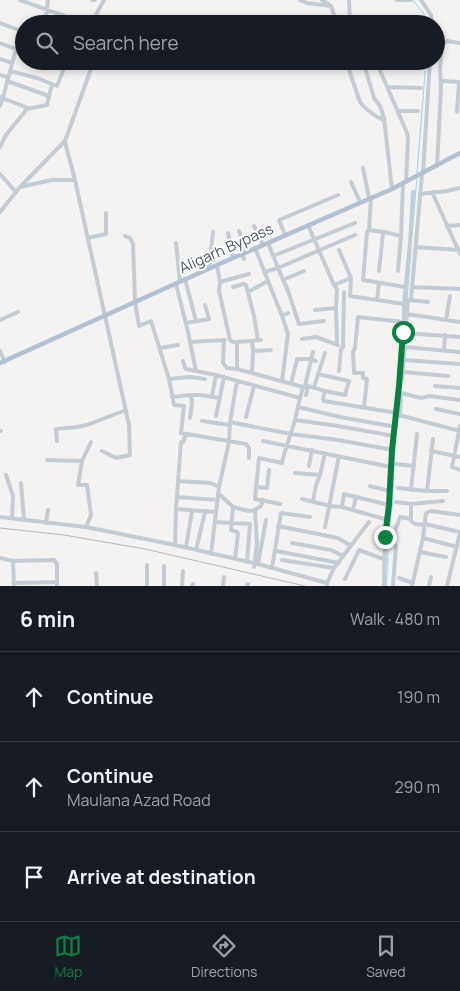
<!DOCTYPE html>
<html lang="en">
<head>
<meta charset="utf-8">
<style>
	body { margin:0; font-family:Manrope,sans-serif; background:#20242c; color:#f1f3f6 }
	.stop { position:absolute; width:15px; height:15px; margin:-11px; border:4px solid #0b8043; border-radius:50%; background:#fff }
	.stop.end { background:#0b8043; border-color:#fff; box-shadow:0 1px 5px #0008 }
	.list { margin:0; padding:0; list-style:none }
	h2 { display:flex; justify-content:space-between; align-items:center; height:65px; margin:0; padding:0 20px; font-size:21px }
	h2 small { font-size:16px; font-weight:400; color:#9ea1a6 }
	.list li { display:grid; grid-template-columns:32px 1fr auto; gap:15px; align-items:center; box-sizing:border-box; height:90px; padding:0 20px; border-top:1px solid #363941 }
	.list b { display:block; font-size:19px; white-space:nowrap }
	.list p { margin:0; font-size:16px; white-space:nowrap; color:#9ea1a6 }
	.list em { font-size:16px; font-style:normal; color:#9ea1a6 }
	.icon { flex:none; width:28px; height:28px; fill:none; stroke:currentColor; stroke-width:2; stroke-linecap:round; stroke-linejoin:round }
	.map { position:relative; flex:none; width:460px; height:586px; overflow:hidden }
	.search { position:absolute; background:#171b24; box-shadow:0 2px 8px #0003; left:15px; right:15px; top:15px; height:55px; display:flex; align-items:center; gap:12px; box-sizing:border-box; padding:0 18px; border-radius:28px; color:#9ea1a6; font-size:19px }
	.sheet { height:335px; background:#171b24 }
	nav { display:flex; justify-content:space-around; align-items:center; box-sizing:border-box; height:70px; border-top:1px solid #363941; background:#171b24; font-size:14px; color:#9ea1a6 }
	nav a { display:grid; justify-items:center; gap:2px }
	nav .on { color:#0b8043 }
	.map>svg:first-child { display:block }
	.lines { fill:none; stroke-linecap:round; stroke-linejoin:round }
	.stream { stroke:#8ad9f3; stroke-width:1 }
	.minor { stroke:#c3ccd4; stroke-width:4 }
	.major { stroke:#b1c0d2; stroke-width:4.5 }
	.rail { stroke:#b4b7bd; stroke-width:1 }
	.route { stroke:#0b8043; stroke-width:6 }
	.labels { text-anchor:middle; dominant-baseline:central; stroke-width:4; stroke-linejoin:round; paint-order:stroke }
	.street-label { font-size:15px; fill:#485562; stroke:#fff }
</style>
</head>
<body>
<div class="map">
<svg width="460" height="586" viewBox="0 0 460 586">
	<rect width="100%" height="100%" fill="#f5f2f2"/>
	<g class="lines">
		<!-- stream -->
		<path class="stream" d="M413,0L427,18L428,24
			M417,173L426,61
			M412,237L417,177
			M407,300L411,251
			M386,586L388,561V537L393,500V484L395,448"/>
		<!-- minor -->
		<path class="minor" d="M20,0L87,24
			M92,0H95
			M300,0L307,3L331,6
			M322,0L331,6L337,24
			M349,0L350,22L356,24
			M397,0H411
			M421,0L431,15L432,24
			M336,17L350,22
			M0,23L24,32
			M355,23L392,24
			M45,24L48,0
			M91,24L104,0
			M0,43L16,49L3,98L0,106
			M0,59L12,63
			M346,61L360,102C364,108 377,118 384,120
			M363,61L374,98L380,106L384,118L392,189
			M376,61L407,133L408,138L406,182
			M381,61H404
			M10,71L37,78L57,86L67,61
			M0,75L8,77
			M7,81L49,96
			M441,81L460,82
			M387,87L421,88
			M0,97L28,108
			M397,111H418
			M457,112L459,82
			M65,142L75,180L129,425L130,455L116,458L102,451
			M0,147L6,135L27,109L47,105L52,84
			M437,166L441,88L440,69L442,44L447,41L460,43
			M363,168L369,198
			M423,173L430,61
			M0,174L16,192
			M351,182L360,202
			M20,187L52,180H75
			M432,192L460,254
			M420,194L447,191L460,188
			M371,198L369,230L367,232L363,280L405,287
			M0,212L20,187L65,141L91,69L92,61
			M308,225L334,285L351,278L350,296L404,304
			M254,226L263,245
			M447,226L460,225
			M369,230L384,232
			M239,231L246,252
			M228,233L233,258
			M285,235L279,220L338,195
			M125,236L130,238L133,244L135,302L139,326L151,321L169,379L174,405L184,406L181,433L246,444L249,448V458
			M88,238L106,234V213
			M176,243L180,282
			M268,243L283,280L287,288L299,324L324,321
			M416,247L458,250
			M255,248L282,316
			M339,250L351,278
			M242,254L244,259
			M273,256L355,223
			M217,265L220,282L219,291L230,340L233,342H237L261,340
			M209,269L213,232
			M379,271L383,234L384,232L401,236L403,184
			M398,271L401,236
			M265,272L278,268L355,235
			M185,279L196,321
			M283,280L304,271
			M220,282L249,274
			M176,284L188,332L196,371
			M334,285L337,289L336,308L337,345
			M233,287L244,284L246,285L254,316L258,340
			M412,287L460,289
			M248,292L268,281
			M377,300L379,283
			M411,300L422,174
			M315,310L336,308
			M407,314L460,322
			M0,320L18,312
			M446,320L450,296
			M186,323L209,319L205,305
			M406,326L408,300L428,302
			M405,333L460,337
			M302,339L316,337L338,345
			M224,340L223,363L227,368L237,369L303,387L308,386L325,391L345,395L349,381L318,374
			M190,342L225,340
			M237,342V369
			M405,347L460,352
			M160,348L178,345
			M444,350L445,335
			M0,351L5,362
			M253,351L271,350
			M404,360L460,364
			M183,361L185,368L186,369L216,375L300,398L303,387
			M339,371L341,349L343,347L344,292
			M252,372L253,351L252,341
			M403,372L448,376
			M169,379L190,377L205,379
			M402,379L405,341
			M282,381L288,334L282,316L288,313
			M291,384L297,359H311L316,361
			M305,386L313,352
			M435,386L460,388
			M314,387L325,353
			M325,391L323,399L324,401L397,413L396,414L399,415L460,431
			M401,393L421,398L429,396L460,400
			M191,395H200L219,398
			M306,395L308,386
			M212,396L216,375
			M172,397L191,395L192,403L190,418
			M300,398L295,420L338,426L394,436
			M298,407L340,417L396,427
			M364,407L367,379L363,378V373H354V370L353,352L355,348L358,317L404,322
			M436,409L460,414
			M397,413L404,322V304L410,243L413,192
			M216,416L224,377
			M400,416L401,393
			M246,417L254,386
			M202,421L230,425
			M230,422L291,434L338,440L393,450
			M460,426L452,467L460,470
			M0,431H1
			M57,441L56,429L77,427L87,425L126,410
			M263,441L391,467
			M431,451L460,457
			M47,460L82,461
			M396,464L414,466
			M309,466L312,450
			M295,473L320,475L325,453
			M6,475L13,496L12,518
			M178,481L211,483L219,487
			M21,483L24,520
			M370,486L390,491
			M256,487L267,488L269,470
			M398,488L427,491H447
			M411,490L417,434
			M427,491L433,439
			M218,493L233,507L248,511L255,510L261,506L263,500
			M177,497L218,500
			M302,499L330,506L342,507L344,494L389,505
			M313,501L316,485L320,475
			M396,502L411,504L443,501
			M280,504L255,499L259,458L282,463C285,448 291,435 295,420
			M411,504V521L415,524L425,525
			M233,507L231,530L237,532L238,534L235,559
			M342,507L388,520
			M176,509L216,512
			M353,510L356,497
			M0,517L86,527L175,545L176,509L181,442H183L186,434
			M215,522L250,524L247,562
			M46,523L48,510
			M425,524L460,532
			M278,526L338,538L351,546
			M86,527L91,515L87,485H78L82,461L91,442
			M325,527L339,456
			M423,538L457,547
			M292,543L331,550L343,556
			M175,545L258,564L327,583V586
			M186,547L192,511
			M196,550L205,512
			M276,551L339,563
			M420,552L446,557
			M211,554L219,487L229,442L230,422L237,381
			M0,558L13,561L14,586
			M282,560L334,568
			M13,561L54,560L57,564V586
			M258,564L266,520
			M147,565V586
			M254,567L257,544L255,510
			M272,568L281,513L310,517
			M96,573L97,586
			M399,578L413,583
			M345,579L359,550L386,560
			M13,583L57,582
			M327,583L334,568L369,522
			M164,586V566
			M182,586L183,571
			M192,586L193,584
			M223,586L224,577
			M247,586L248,584
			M384,586L385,537L388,520L393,450L396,414
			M393,586L396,546L394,544L396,526H397L400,517L411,519
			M412,586L423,538L426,513L431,511L460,515
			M429,586L431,577
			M447,586L460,533"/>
		<!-- major -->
		<path class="major" d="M0,363L217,265L392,189L460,153"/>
		<!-- rail -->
		<path class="rail" d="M0,528L64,535L145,549L305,586"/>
	</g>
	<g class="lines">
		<!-- route -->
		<path class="route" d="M385,537L389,505L392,450L399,386L403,332"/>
	</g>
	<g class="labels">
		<!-- street labels -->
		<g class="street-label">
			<text transform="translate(226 248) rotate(-24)">Aligarh Bypass</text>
		</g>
	</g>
</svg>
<div class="stop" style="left:403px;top:332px"></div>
<div class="stop end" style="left:385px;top:537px"></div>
<div class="search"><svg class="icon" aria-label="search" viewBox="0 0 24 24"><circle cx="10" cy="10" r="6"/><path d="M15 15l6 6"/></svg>Search here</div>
</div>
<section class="sheet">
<h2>6 min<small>Walk · 480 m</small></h2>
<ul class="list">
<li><svg class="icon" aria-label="ahead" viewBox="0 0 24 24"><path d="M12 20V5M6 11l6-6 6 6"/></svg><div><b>Continue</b></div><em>190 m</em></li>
<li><svg class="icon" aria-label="ahead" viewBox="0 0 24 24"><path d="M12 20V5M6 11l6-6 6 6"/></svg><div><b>Continue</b><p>Maulana Azad Road</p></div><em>290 m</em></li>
<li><svg class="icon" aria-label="arrive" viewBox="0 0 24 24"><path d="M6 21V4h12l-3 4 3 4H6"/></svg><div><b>Arrive at destination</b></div></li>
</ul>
</section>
<nav>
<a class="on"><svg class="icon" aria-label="map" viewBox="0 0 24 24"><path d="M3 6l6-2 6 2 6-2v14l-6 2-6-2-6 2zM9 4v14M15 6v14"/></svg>Map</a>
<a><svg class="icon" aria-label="directions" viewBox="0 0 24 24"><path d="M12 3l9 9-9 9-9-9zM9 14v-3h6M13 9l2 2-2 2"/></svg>Directions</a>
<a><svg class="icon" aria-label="saved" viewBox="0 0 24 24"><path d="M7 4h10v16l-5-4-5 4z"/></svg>Saved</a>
</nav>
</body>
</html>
